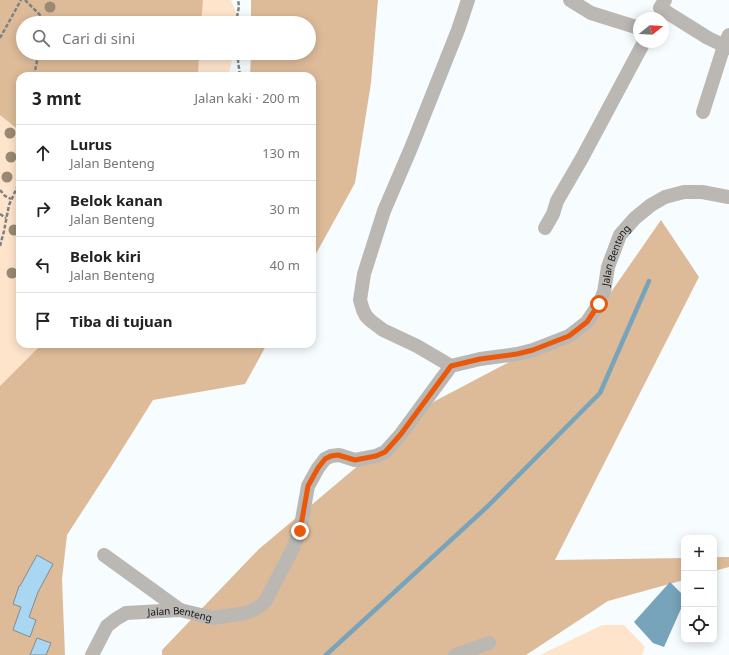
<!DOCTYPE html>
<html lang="id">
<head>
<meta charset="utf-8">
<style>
	body { margin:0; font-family:"Noto Sans",sans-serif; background:#f6f6f6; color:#222 }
	.controls { position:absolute; right:12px; bottom:12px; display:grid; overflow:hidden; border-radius:8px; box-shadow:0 2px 10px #0003 }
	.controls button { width:36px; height:36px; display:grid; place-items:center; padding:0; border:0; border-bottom:1px solid #e0e0e0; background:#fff; color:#222; font:20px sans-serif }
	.compass { position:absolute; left:633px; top:12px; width:36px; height:36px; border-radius:50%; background:#fff; box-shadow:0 2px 10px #0003; rotate:72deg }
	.stop { position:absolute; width:12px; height:12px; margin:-9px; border:3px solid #ea580c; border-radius:50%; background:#fff }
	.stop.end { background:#ea580c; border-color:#fff; box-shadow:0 1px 4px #0008 }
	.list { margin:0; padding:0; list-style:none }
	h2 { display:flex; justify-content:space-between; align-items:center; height:52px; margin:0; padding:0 16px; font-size:17px }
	h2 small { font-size:13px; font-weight:400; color:#767676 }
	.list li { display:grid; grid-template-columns:26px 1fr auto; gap:12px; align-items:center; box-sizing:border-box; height:56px; padding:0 16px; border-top:1px solid #e0e0e0 }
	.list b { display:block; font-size:15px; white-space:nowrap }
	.list p { margin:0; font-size:13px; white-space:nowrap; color:#767676 }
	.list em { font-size:13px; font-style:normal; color:#767676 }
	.icon { flex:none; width:22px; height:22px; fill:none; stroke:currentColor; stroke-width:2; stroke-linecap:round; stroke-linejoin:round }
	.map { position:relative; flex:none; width:729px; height:655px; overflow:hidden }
	.search { position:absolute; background:#fff; box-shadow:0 2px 10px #0003; left:16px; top:16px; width:300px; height:44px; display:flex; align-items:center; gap:10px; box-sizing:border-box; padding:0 14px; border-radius:22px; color:#767676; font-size:15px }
	.panel { position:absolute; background:#fff; box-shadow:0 2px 10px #0003; left:16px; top:72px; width:300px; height:276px; border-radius:12px }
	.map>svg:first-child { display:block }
	.green { fill:#fee4cb }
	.forest { fill:#db9 }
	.water { fill:#77a3bb }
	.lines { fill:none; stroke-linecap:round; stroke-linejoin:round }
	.stream { stroke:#77a3bb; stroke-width:4.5 }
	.building { fill:#a9d7f1; stroke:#818c92 }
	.path { stroke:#7c8184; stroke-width:2.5; stroke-dasharray:4 2; stroke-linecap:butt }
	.street { stroke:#bbb7b3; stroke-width:14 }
	.tree { fill:#9a8a74 }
	.route { stroke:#ea580c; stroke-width:5 }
	.labels { text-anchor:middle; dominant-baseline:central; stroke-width:3.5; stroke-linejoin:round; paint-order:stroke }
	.street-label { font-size:10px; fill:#121719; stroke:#fff }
</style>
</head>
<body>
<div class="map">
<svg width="729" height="655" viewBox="0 0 729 655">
	<rect width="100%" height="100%" fill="#f7fcff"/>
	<!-- green -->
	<path class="green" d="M0,0H231L241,23H23V53H234L228,76H20V344H50L0,388Z
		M602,625H624L645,647L642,655H540Z"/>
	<!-- forest -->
	<path class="forest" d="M0,0H203L201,23H23V53H199L198,76H20V131L0,115Z
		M251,0H378L371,83L355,183L312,261V76H250L251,53H309V23H251Z
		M661,220L699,277L555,560L684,558V580L608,601L526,655H162V650L259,549L435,401L593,318Z
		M42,344H267L245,384L153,400L111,467L67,535L62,579L65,655H0V386Z
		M714,557H729V567L714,571Z"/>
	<!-- water -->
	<path class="water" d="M670,582L684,596V602L664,647L653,643L634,622Z"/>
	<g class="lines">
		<!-- stream -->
		<path class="stream" d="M326,655L488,506L600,393L649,281"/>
	</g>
	<!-- building -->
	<path class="building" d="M37,555L53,564L38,592L29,617L36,620L30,637L13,630L21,607L13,604L19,586H20Z
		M37,638L51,643L46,655H30Z"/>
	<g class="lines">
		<!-- path -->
		<path class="path" d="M25,0L48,23
			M236,23L239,6L238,0
			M0,38L21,0
			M237,53L240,76
			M34,76L37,61L40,53
			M0,190L5,196L11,199
			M0,214L6,218
			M0,246L4,231L9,205L20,181"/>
		<!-- street -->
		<g class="street">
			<path d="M570,0L591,13L639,28"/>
			<path d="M665,0L660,8L708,38L729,48"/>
			<path d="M703,112L724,46L729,35"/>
			<path d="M545,228L553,214L557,201L582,158L644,42"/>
			<path d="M451,366L417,346L383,330L371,321L366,316L363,310L360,300L364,274L384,211L411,148L458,30L468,0"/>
			<path d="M104,555L180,610"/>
			<path id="s1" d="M92,655L107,626L116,619L126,613L180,610L213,618L246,613L257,608L265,602L292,550L300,531L308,486L318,468L325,459L331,456L339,455L355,460L376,456L385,452L394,442L401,434L451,366L480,359L517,354L533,350L569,336L587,322L599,304L604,292L608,267L620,235L635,218L651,205L665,197L684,192H702L729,197"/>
			<path d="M455,655L489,643"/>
		</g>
	</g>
	<!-- trees -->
	<g class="tree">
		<circle cx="50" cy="7" r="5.5"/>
		<circle cx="10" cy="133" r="5.5"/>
		<circle cx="11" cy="157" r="5.5"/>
		<circle cx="7" cy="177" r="5.5"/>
		<circle cx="14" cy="230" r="5.5"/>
		<circle cx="12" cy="273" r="5.5"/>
	</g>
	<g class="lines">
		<!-- route -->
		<path class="route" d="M300,531L308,486L318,468L325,459L331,456L338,455L355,460L376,456L385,452L394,442L401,434L451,366L480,359L517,354L533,350L569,336L587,322L599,304"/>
	</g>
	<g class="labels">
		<!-- street labels -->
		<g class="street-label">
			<text stroke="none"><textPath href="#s1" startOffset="746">Jalan Benteng</textPath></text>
			<text stroke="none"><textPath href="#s1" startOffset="110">Jalan Benteng</textPath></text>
		</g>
	</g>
</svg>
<div class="controls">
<button>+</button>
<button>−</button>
<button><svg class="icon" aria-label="locate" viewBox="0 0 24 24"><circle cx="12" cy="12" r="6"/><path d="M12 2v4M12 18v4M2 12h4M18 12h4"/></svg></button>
</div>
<svg class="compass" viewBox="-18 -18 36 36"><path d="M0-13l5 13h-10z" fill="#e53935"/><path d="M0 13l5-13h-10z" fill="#767676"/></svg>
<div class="stop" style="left:599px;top:304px"></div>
<div class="stop end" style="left:300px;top:531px"></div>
<div class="search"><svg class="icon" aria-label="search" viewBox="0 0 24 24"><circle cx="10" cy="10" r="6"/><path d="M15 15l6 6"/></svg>Cari di sini</div>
<section class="panel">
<h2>3 mnt<small>Jalan kaki · 200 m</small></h2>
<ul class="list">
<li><svg class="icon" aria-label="ahead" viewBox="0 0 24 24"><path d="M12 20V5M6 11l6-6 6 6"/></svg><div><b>Lurus</b><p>Jalan Benteng</p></div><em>130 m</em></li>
<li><svg class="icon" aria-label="right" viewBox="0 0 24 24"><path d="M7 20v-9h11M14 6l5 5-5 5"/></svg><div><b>Belok kanan</b><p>Jalan Benteng</p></div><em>30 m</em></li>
<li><svg class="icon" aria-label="left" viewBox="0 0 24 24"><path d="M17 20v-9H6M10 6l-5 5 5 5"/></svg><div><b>Belok kiri</b><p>Jalan Benteng</p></div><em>40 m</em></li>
<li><svg class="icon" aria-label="arrive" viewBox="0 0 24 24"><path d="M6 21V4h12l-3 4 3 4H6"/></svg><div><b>Tiba di tujuan</b></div></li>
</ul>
</section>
</div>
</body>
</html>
